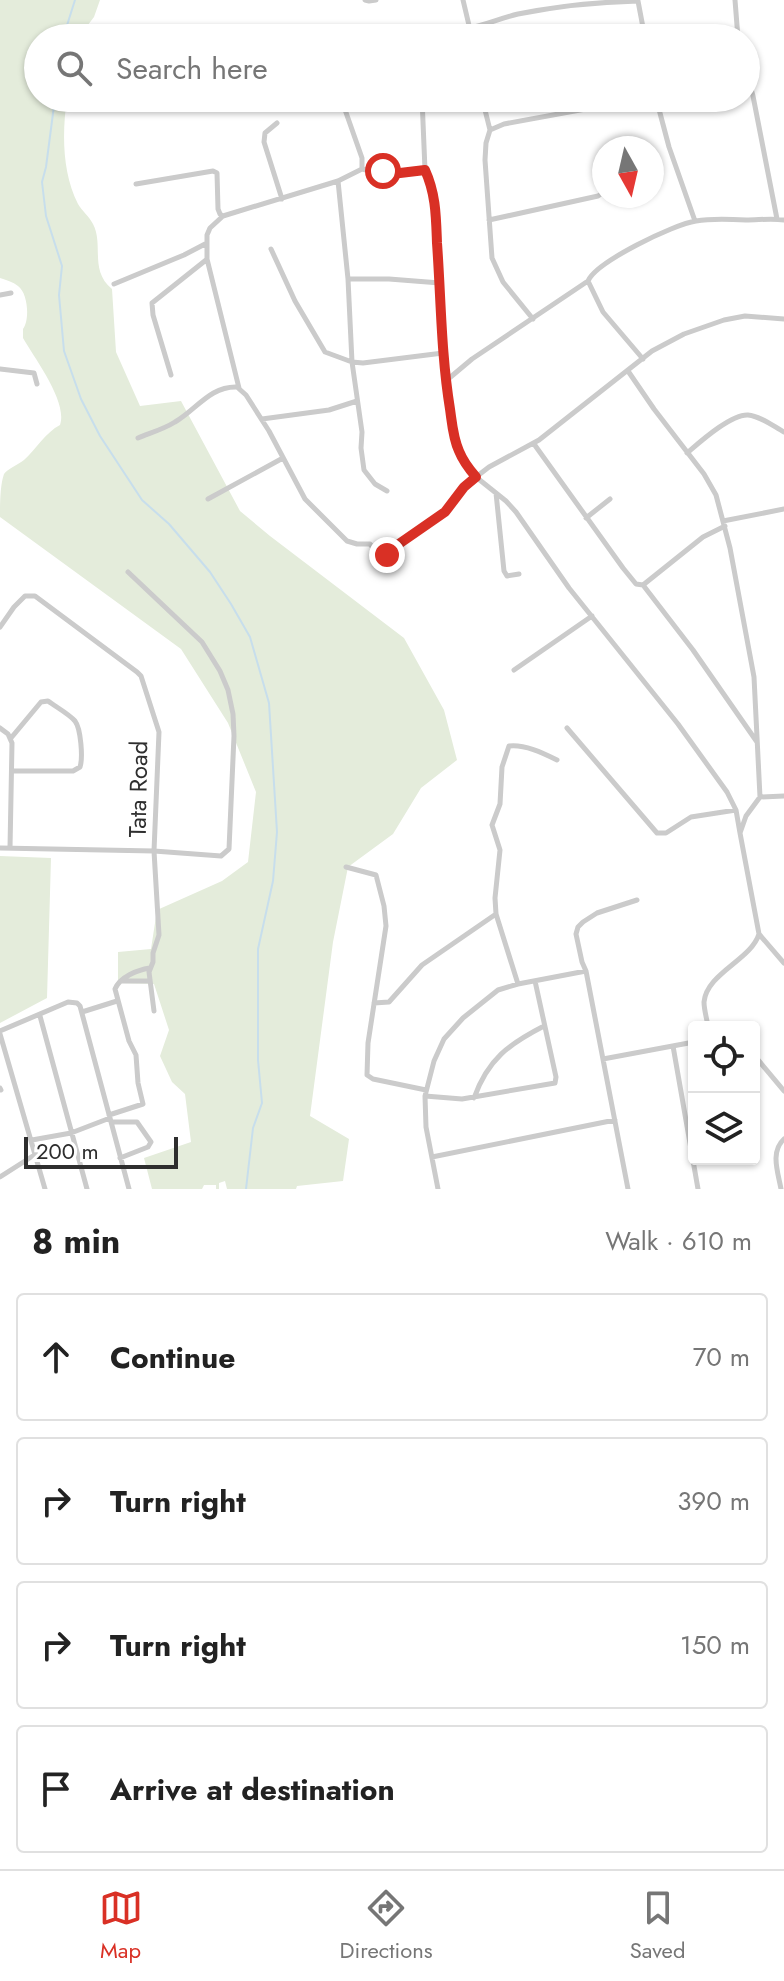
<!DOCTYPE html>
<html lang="en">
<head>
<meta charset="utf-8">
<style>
	body { margin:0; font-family:Jost,sans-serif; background:#f2f2f2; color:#222 }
	.controls { position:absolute; right:24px; bottom:24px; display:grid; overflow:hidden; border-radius:8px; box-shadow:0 2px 6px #0004 }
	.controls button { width:72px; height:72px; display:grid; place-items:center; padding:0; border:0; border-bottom:2px solid #e0e0e0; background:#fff; color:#222; font:40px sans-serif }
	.compass { position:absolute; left:592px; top:136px; width:72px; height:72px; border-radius:50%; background:#fff; box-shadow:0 2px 6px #0004; rotate:172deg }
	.scale { position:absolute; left:24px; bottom:20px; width:154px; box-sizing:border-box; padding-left:8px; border:4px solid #2e2e2e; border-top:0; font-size:22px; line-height:28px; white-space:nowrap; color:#2e2e2e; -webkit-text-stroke:6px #fff; paint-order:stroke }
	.stop { position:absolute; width:24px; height:24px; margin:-18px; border:6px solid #d93025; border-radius:50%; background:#fff }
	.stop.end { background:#d93025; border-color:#fff; box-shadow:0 2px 8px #0008 }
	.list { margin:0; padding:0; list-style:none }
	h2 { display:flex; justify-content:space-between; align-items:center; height:104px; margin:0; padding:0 32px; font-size:34px }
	h2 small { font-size:26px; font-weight:400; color:#767676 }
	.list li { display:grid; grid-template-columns:52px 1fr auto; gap:24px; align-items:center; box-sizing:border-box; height:128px; margin:0 16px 16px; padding:0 16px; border:2px solid #e0e0e0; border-radius:8px }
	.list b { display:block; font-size:30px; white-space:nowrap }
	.list em { font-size:26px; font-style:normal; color:#767676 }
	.icon { flex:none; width:44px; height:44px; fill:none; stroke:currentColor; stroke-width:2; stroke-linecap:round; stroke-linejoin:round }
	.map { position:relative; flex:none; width:784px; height:1189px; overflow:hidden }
	.search { position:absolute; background:#fff; box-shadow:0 2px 6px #0004; left:24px; right:24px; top:24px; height:88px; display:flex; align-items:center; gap:20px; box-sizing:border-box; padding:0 28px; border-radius:44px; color:#767676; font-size:30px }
	.sheet { height:680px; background:#fff }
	nav { display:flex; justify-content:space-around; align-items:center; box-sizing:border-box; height:112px; border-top:2px solid #e0e0e0; background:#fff; font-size:22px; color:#767676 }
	nav a { display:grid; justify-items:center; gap:4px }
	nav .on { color:#d93025 }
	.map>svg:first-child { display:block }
	.green { fill:#e4ecdb }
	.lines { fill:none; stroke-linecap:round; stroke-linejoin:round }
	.stream { stroke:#c7deec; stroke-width:2 }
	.minor { stroke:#cbcbcb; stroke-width:5 }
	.route { stroke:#d93025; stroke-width:10 }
	.labels { text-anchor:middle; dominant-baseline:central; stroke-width:8; stroke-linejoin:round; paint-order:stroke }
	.street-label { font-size:24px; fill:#2e2e2e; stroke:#fff }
</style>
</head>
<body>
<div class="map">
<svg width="784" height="1189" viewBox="0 0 784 1189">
	<rect width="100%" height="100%" fill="#fff"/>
	<!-- green -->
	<path class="green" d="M0,0H100L94,17L78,38H38V98H67C62,133 62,172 78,204C82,211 89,216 93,224C104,245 89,270 112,289L116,352L140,406L181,401L240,511L270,536L404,638L444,710L457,760L421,788L393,834L348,867L333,942L310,1116L349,1139L343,1181L297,1186L296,1189H227L225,1181L219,1183V1189H216V1185H204L202,1189H152L144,1158L191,1142L185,1094L172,1082L160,1056L169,1030L154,984L118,983V952L151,949L157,910L222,881L248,862L256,792L228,723L181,649L0,517C0,504 0,485 4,474C7,469 18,465 24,460C36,449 46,432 60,425C68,402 35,359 23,338V329C30,320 28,293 18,286C13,282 6,280 0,278Z
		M0,856L51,858L47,998L0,1023Z"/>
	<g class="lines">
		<!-- stream -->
		<path class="stream" d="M63,38L75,0
			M55,98L46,167L42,182L46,216L62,266L59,295L64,351L81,399L100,436L142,500L169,524L210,572L231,604L250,637L269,703L277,832L273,881L258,949V1060L262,1103L253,1128L246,1189"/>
		<!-- minor -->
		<path class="minor" d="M365,0L369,1L376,0
			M463,0L472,38
			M735,0L738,38
			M638,1L645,38
			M469,28C486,25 501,18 518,14C558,6 598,2 638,1
			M463,38L471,34
			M746,71L753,96L777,219
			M422,98L425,170L431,183L436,207L440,269L441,336L454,436L459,451L467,466L476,477L506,501L516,512L569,588L678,724L727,792L736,810L740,833
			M482,98L490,130L486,143L485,160L492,258L503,282L533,319
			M656,98L669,147L695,221
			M343,104L362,158V169
			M277,123L265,133L264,142L282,199
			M490,130L504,124L602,106
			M338,181L348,279L352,362L362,432L361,448L364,470L375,484L387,491
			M136,184L213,171L217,173L218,209L220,214L223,216
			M489,220L598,196L604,192
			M271,249L295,301L325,352L352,362L363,363L443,353
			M348,279H389L440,283
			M588,281L603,312L643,359
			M114,284L184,255L207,243
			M0,295L11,293
			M0,369L34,373L37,384
			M628,371L654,409L704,474L716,495L730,548L754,677L760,797
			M171,375L153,315L152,303L206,260
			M447,380L472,359L588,281C596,262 674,224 696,221C712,218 730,219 746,220C759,220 771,218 784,220
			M239,388L207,259V235L210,228L223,216L338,181L362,169C382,175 405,172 425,170
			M262,419L329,410L357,401
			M138,438C150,433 164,429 175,422C196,410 210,386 237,387L246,395L269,431L305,499L347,541L357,544H370L379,556L385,560L393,548L445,512L464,487L476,477L489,467L539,440L652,351L684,334L724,320L745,316L784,319
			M534,444L623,568L636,584L643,585L693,650L757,742
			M687,453C700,442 731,414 748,415C760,416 773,426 784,432
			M496,493L504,571L507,576L519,574
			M208,499L283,458
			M586,518L610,499
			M723,521L784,509
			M643,585L703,537L725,526
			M0,627L14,607L25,596H35L137,672L141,676L159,732L154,851L159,935L153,953V962L149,972L154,1011
			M514,670L592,616
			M0,728L8,734L12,743L10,848
			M567,728L657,833H666L691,817L736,810
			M11,738L41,702L48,701C56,707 69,714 75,721C81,729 83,758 80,767L73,771H13
			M0,848L154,851L221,856L229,849L234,736L233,714L228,690L220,671L202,642L128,572
			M346,867L376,875L384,906L386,926L368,1043L367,1075L373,1079L426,1090
			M759,934L784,963
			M122,981H149
			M518,984L496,914L495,898L500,850L492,825L500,804L502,767L509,746C524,744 543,753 557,760
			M374,1003L389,1002L422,965L496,914
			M82,1012L117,1001
			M40,1016L87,1189
			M708,1027C707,1019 704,1010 704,1002C707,973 751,960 759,934L740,833L746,816L760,797L784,796
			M0,1031L68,1002L77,1003L80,1006L129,1189
			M0,1034L45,1189
			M673,1046L698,1189
			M754,1055L784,1091
			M603,1059L694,1042
			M0,1088L1,1090
			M425,1096L462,1099L555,1083L556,1077L535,981
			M474,1098C488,1059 509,1044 544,1026
			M109,1115L143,1104L138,1083L136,1055L129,1041L115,989C120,977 137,970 150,968
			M111,1122H137L151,1142L148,1147L120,1158
			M32,1140L71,1133L110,1118
			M432,1157L615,1120
			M0,1177L36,1154
			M438,1189L426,1127L425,1096L434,1061L444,1039L463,1018L498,990L518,984L586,971
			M628,1189L586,971L582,962L576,934L578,927L583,922L597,913L637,900
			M781,1189C778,1172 770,1152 784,1139"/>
	</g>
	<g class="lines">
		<!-- route -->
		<path class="route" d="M383,171L400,173L425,170C436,194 436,217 437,243C441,298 441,354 450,409C452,423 453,438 459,451C463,461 469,469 476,477L464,487L445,512L393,548L387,555"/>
	</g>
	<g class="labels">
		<!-- street labels -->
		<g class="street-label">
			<text transform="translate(138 789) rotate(-89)">Tata Road</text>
		</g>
	</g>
</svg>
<div class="controls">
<button><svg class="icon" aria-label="locate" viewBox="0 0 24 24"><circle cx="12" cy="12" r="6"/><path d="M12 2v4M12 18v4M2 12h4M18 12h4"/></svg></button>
<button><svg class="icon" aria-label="layers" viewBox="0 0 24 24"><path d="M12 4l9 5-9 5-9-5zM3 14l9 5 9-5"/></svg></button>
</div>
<svg class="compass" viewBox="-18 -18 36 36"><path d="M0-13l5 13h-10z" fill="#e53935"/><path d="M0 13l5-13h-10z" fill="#767676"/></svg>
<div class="scale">200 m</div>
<div class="stop" style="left:383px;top:171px"></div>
<div class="stop end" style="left:387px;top:555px"></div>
<div class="search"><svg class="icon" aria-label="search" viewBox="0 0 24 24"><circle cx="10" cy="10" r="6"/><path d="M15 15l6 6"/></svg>Search here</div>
</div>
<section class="sheet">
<h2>8 min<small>Walk · 610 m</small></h2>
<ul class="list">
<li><svg class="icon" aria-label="ahead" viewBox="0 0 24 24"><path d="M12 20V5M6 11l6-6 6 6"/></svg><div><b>Continue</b></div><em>70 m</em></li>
<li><svg class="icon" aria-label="right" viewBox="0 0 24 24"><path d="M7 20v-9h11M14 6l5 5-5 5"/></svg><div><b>Turn right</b></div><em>390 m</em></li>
<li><svg class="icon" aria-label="right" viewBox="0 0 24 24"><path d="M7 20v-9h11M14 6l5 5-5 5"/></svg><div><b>Turn right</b></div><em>150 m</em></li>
<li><svg class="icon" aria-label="arrive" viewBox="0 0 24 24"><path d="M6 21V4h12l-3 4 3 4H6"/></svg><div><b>Arrive at destination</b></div></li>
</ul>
</section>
<nav>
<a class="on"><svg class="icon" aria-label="map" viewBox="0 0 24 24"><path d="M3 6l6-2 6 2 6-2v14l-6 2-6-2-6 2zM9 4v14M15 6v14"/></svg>Map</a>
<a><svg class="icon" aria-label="directions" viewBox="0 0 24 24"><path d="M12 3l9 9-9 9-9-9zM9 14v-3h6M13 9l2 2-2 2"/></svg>Directions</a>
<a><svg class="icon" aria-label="saved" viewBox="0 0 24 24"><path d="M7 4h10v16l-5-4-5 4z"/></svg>Saved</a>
</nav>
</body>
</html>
